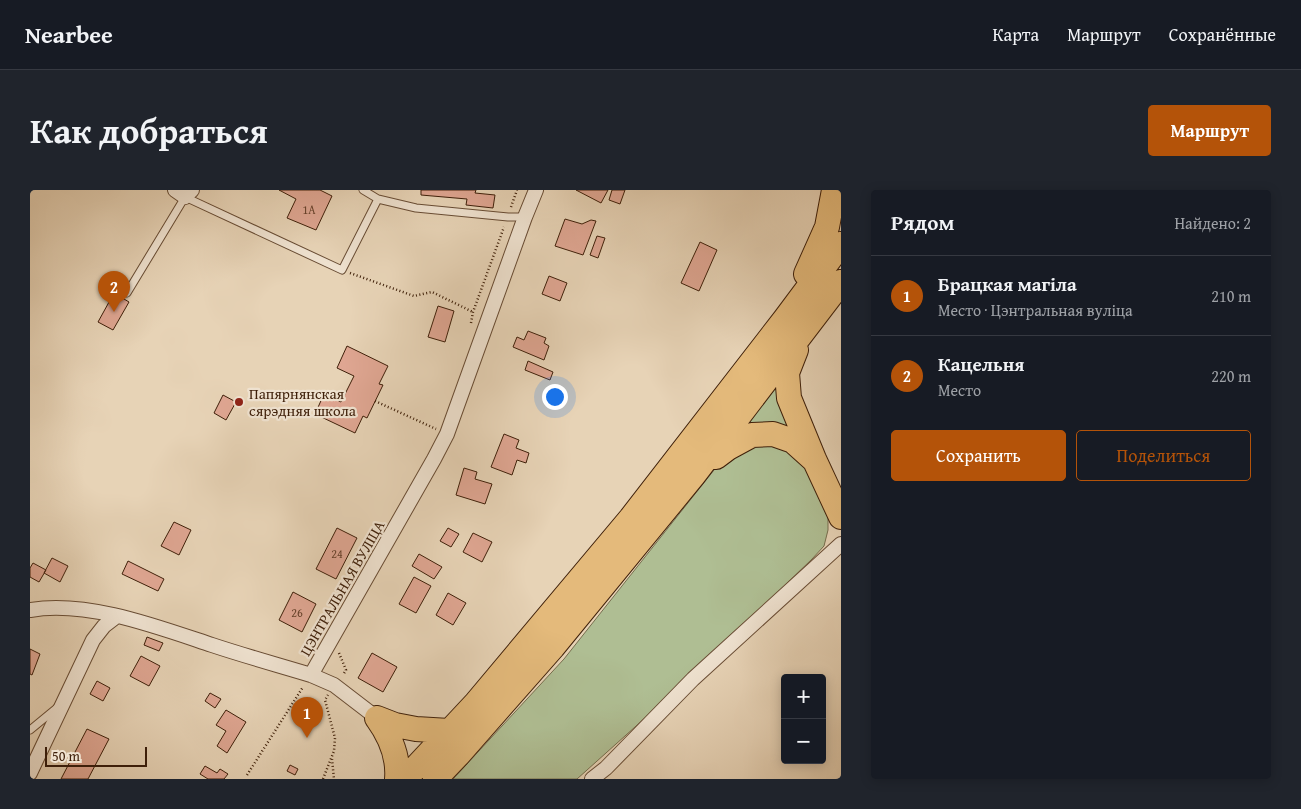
<!DOCTYPE html>
<html lang="ru">
<head>
<meta charset="utf-8">
<style>
	body { margin:0; font-family:"Gentium Book Plus",serif; background:#20242c; color:#f1f3f6 }
	.controls { position:absolute; right:15px; bottom:15px; display:grid; overflow:hidden; border-radius:5px; box-shadow:0 2px 12px #0003 }
	.controls button { width:45px; height:45px; display:grid; place-items:center; padding:0; border:0; border-bottom:1px solid #363941; background:#171b24; color:#f1f3f6; font:25px sans-serif }
	.scale { position:absolute; left:15px; bottom:12px; width:102px; box-sizing:border-box; padding-left:5px; border:2px solid #3e1f09; border-top:0; font-size:14px; line-height:18px; white-space:nowrap; color:#3e1f09; -webkit-text-stroke:4px #efe2d0; paint-order:stroke }
	.you { position:absolute; left:524px; top:206px; width:18px; height:18px; margin:-12px; border:4px solid #fff; border-radius:50%; background:#1a73e8; box-shadow:0 0 0 8px #1a73e833 }
	.badge { display:grid; place-items:center; width:32px; height:32px; border-radius:50%; background:#b45309; color:#fff; font-size:16px; font-weight:700 }
	.pin { position:absolute; translate:-50% -41px; filter:drop-shadow(0 1px 2px #0008) }
	.pin::after { content:''; position:absolute; top:26px; width:18px; height:15px; background:inherit; clip-path:polygon(0 0,100% 0,50% 100%) }
	.list { margin:0; padding:0; list-style:none }
	h2 { display:flex; justify-content:space-between; align-items:center; height:65px; margin:0; padding:0 20px; font-size:21px }
	h2 small { font-size:16px; font-weight:400; color:#9ea1a6 }
	.list li { display:grid; grid-template-columns:32px 1fr auto; gap:15px; align-items:center; box-sizing:border-box; height:80px; padding:0 20px; border-top:1px solid #363941 }
	.list b { display:block; font-size:19px; white-space:nowrap }
	.list p { margin:0; font-size:16px; white-space:nowrap; color:#9ea1a6 }
	.list em { font-size:16px; font-style:normal; color:#9ea1a6 }
	.actions { display:flex; gap:10px; padding:15px 20px }
	.actions a { flex:1; padding:11px 0; border:1px solid #b45309; border-radius:5px; text-align:center; font-size:18px; color:#b45309 }
	.actions .main { background:#b45309; color:#fff }
	.map { position:relative; flex:none; width:811px; height:589px; overflow:hidden; border-radius:5px }
	header { display:flex; align-items:center; gap:30px; box-sizing:border-box; height:70px; padding:0 25px; background:#171b24; border-bottom:1px solid #363941 }
	header strong { font-size:24px }
	nav { display:flex; gap:28px; margin-inline-start:auto; font-size:18px }
	.intro { display:flex; align-items:center; justify-content:space-between; box-sizing:border-box; height:120px; padding:0 30px }
	h1 { margin:0; font-size:35px }
	.button { padding:12px 22px; border-radius:5px; background:#b45309; color:#fff; font-size:18px; font-weight:700 }
	main { display:flex; gap:30px; padding:0 30px }
	aside { flex:1; background:#171b24; border-radius:5px; box-shadow:0 2px 12px #0003 }
	.map>svg:first-child { display:block }
	.green { fill:#afbe93; stroke:#766e4e }
	.building { fill:#dfa692; stroke:#3e1f09 }
	.lines { fill:none; stroke-linecap:round; stroke-linejoin:round }
	.lane-casing { stroke:#684c34; stroke-width:9 }
	.street-casing { stroke:#684c34; stroke-width:16 }
	.highway-casing { stroke:#3e1f09; stroke-width:26 }
	.path { stroke:#3e1f09; stroke-width:2.5; stroke-dasharray:1 2.5; stroke-linecap:butt }
	.lane { stroke:#efe2d0; stroke-width:7 }
	.street { stroke:#efe2d0; stroke-width:14 }
	.highway { stroke:#e4ba7b; stroke-width:24 }
	.poi-dot { fill:#8f2418; stroke:#efe2d0; stroke-width:2 }
	.labels { text-anchor:middle; dominant-baseline:central; stroke-width:4.5; stroke-linejoin:round; paint-order:stroke }
	.number-label { font-size:12px; fill:#66412b }
	.poi-label { font-size:15px; fill:#3e1f09; stroke:#efe2d0; text-anchor:start }
	.street-label { font-size:15px; fill:#3e1f09; stroke:#efe2d0 }
</style>
</head>
<body>
<header>
<strong>Nearbee</strong>
<nav><a>Карта</a><a>Маршрут</a><a>Сохранённые</a></nav>
</header>
<div class="intro"><h1>Как добраться</h1><a class="button">Маршрут</a></div>
<main>
<div class="map">
<svg width="811" height="589" viewBox="0 0 811 589">
	<rect width="100%" height="100%" fill="#e7d3b6"/>
	<filter id="stains"><feTurbulence type="fractalNoise" baseFrequency=".004" numOctaves="4"/><feColorMatrix values="0 0 0 0 .2 0 0 0 0 .09 0 0 0 0 .02 0 0 0 .5 -.17"/></filter>
	<radialGradient id="worn" r=".72"><stop offset=".6" stop-color="#630" stop-opacity="0"/><stop offset="1" stop-color="#630" stop-opacity=".3"/></radialGradient>
	<!-- green -->
	<path class="green" d="M747,193L763,243L716,237Z
		M731,248L769,265L798,323V340L794,356L782,369L654,493L547,589H423L534,469L688,275Z"/>
	<!-- building -->
	<path class="building" d="M249,0H290L302,6L286,40L257,28L266,9Z
		M391,0H446L445,3L465,5L463,18L436,15L437,9L391,5Z
		M546,0H578L571,13Z
		M582,0H595L590,14L579,10Z
		M535,29L552,34L561,30L566,31L553,65L525,56Z
		M567,46L575,48L568,68L560,65Z
		M670,52L687,60L669,101L651,93Z
		M519,86L537,93L530,111L512,104Z
		M84,103L99,112L83,140L68,132Z
		M408,116L424,121L415,152L398,147Z
		M498,141L516,148L514,153L519,156L514,170L483,157L487,147L494,150Z
		M317,156L358,176L349,194L353,195L337,228L333,226L325,243L285,224L294,204L311,212L324,186L307,178Z
		M498,171L523,182L520,190L495,180Z
		M193,205L206,212L196,230L184,223Z
		M474,244L489,250L486,258L499,263L496,273L487,270L482,285L461,277Z
		M434,278L447,282L445,289L462,294L455,314L426,305Z
		M144,332L161,340L149,365L131,356Z
		M307,338L327,348L306,389L286,379Z
		M418,338L429,344L421,357L410,351Z
		M443,343L462,352L452,372L433,362Z
		M389,364L412,377L404,389L382,376Z
		M22,368L38,376L30,392L14,383Z
		M98,371L134,389L128,401L92,384Z
		M3,373L16,380L9,392L0,387V378Z
		M384,387L401,396L386,423L369,414Z
		M263,402L286,414L272,442L249,430Z
		M418,403L436,413L423,435L406,425Z
		M117,447L133,453L129,461L114,455Z
		M0,459L10,464L2,485L0,484Z
		M342,463L367,477L353,502L328,488Z
		M111,466L130,476L119,496L100,486Z
		M67,491L80,498L73,511L60,504Z
		M180,503L191,509L185,518L175,511Z
		M196,520L216,532L197,563L187,556L196,541L186,535Z
		M57,539L79,549L58,589H31Z
		M260,575L268,579L265,585L257,581Z
		M175,576L187,583L190,579L198,584L194,589H178L170,584Z"/>
	<g class="lines">
		<defs>
			<path id="lane" d="M333,0L348,9L386,18L478,27H495
				M97,103L155,7L312,80L348,9
				M0,540L28,517"/>
			<path id="street" d="M145,0L155,7L162,0
				M0,420C57,410 128,437 182,455C215,466 248,475 281,485L304,495L347,528
				M281,485L404,269L417,244L495,27L506,0
				M0,583L63,450L74,436L87,426
				M562,589L576,578L663,489L811,354"/>
			<path id="highway" d="M776,84L797,37L804,0
				M766,160L757,183L759,208L784,269L811,327
				M686,267L698,258L722,245L743,244L763,251L783,269
				M347,528L365,535L386,539L419,541
				M347,528C360,546 369,566 367,589
				M375,589L446,513L601,328L755,129L811,54
				M405,589L428,565L523,457L663,286L811,92"/>
		</defs>
		<!-- lane casing -->
		<use href="#lane" class="lane-casing"/>
		<!-- street casing -->
		<use href="#street" class="street-casing"/>
		<!-- highway casing -->
		<use href="#highway" class="highway-casing"/>
		<!-- path -->
		<path class="path" d="M481,17L487,0
			M320,83L384,106L402,102L443,122
			M441,133L443,122L474,37
			M345,211L406,239
			M309,463L316,480L313,485
			M302,569L304,589
			M217,585L273,497
			M293,589L304,561L305,548L295,510L298,505"/>
		<!-- lane -->
		<use href="#lane" class="lane"/>
		<!-- street -->
		<use href="#street" class="street"/>
		<!-- highway -->
		<use href="#highway" class="highway"/>
	</g>
	<!-- markers -->
	<circle class="poi-dot" cx="209" cy="212" r="5"/>
	<g class="labels">
		<!-- number labels -->
		<g class="number-label">
			<text x="279" y="19">1А</text>
			<text x="307" y="363">24</text>
			<text x="267" y="422">26</text>
		</g>
		<!-- poi labels -->
		<g class="poi-label">
			<text x="219" y="203">Папярнянская<tspan x="219" dy="17">сярэдняя школа</tspan></text>
		</g>
		<!-- street labels -->
		<g class="street-label">
			<text transform="translate(312 398) rotate(-60)">ЦЭНТРАЛЬНАЯ ВУЛІЦА</text>
		</g>
	</g>
	<rect width="100%" height="100%" filter="url(#stains)"/>
	<rect width="100%" height="100%" fill="url(#worn)"/>
</svg>
<div class="controls">
<button>+</button>
<button>−</button>
</div>
<div class="scale">50 m</div>
<div class="you"></div>
<div class="pin badge" style="left:277px;top:548px">1</div>
<div class="pin badge" style="left:84px;top:122px">2</div>
</div>
<aside>
<h2>Рядом<small>Найдено: 2</small></h2>
<ul class="list">
<li><span class="badge">1</span><div><b>Брацкая магіла</b><p>Место · Цэнтральная вуліца</p></div><em>210 m</em></li>
<li><span class="badge">2</span><div><b>Кацельня</b><p>Место</p></div><em>220 m</em></li>
</ul>
<div class="actions"><a class="main">Сохранить</a><a>Поделиться</a></div>
</aside>
</main>
</body>
</html>
